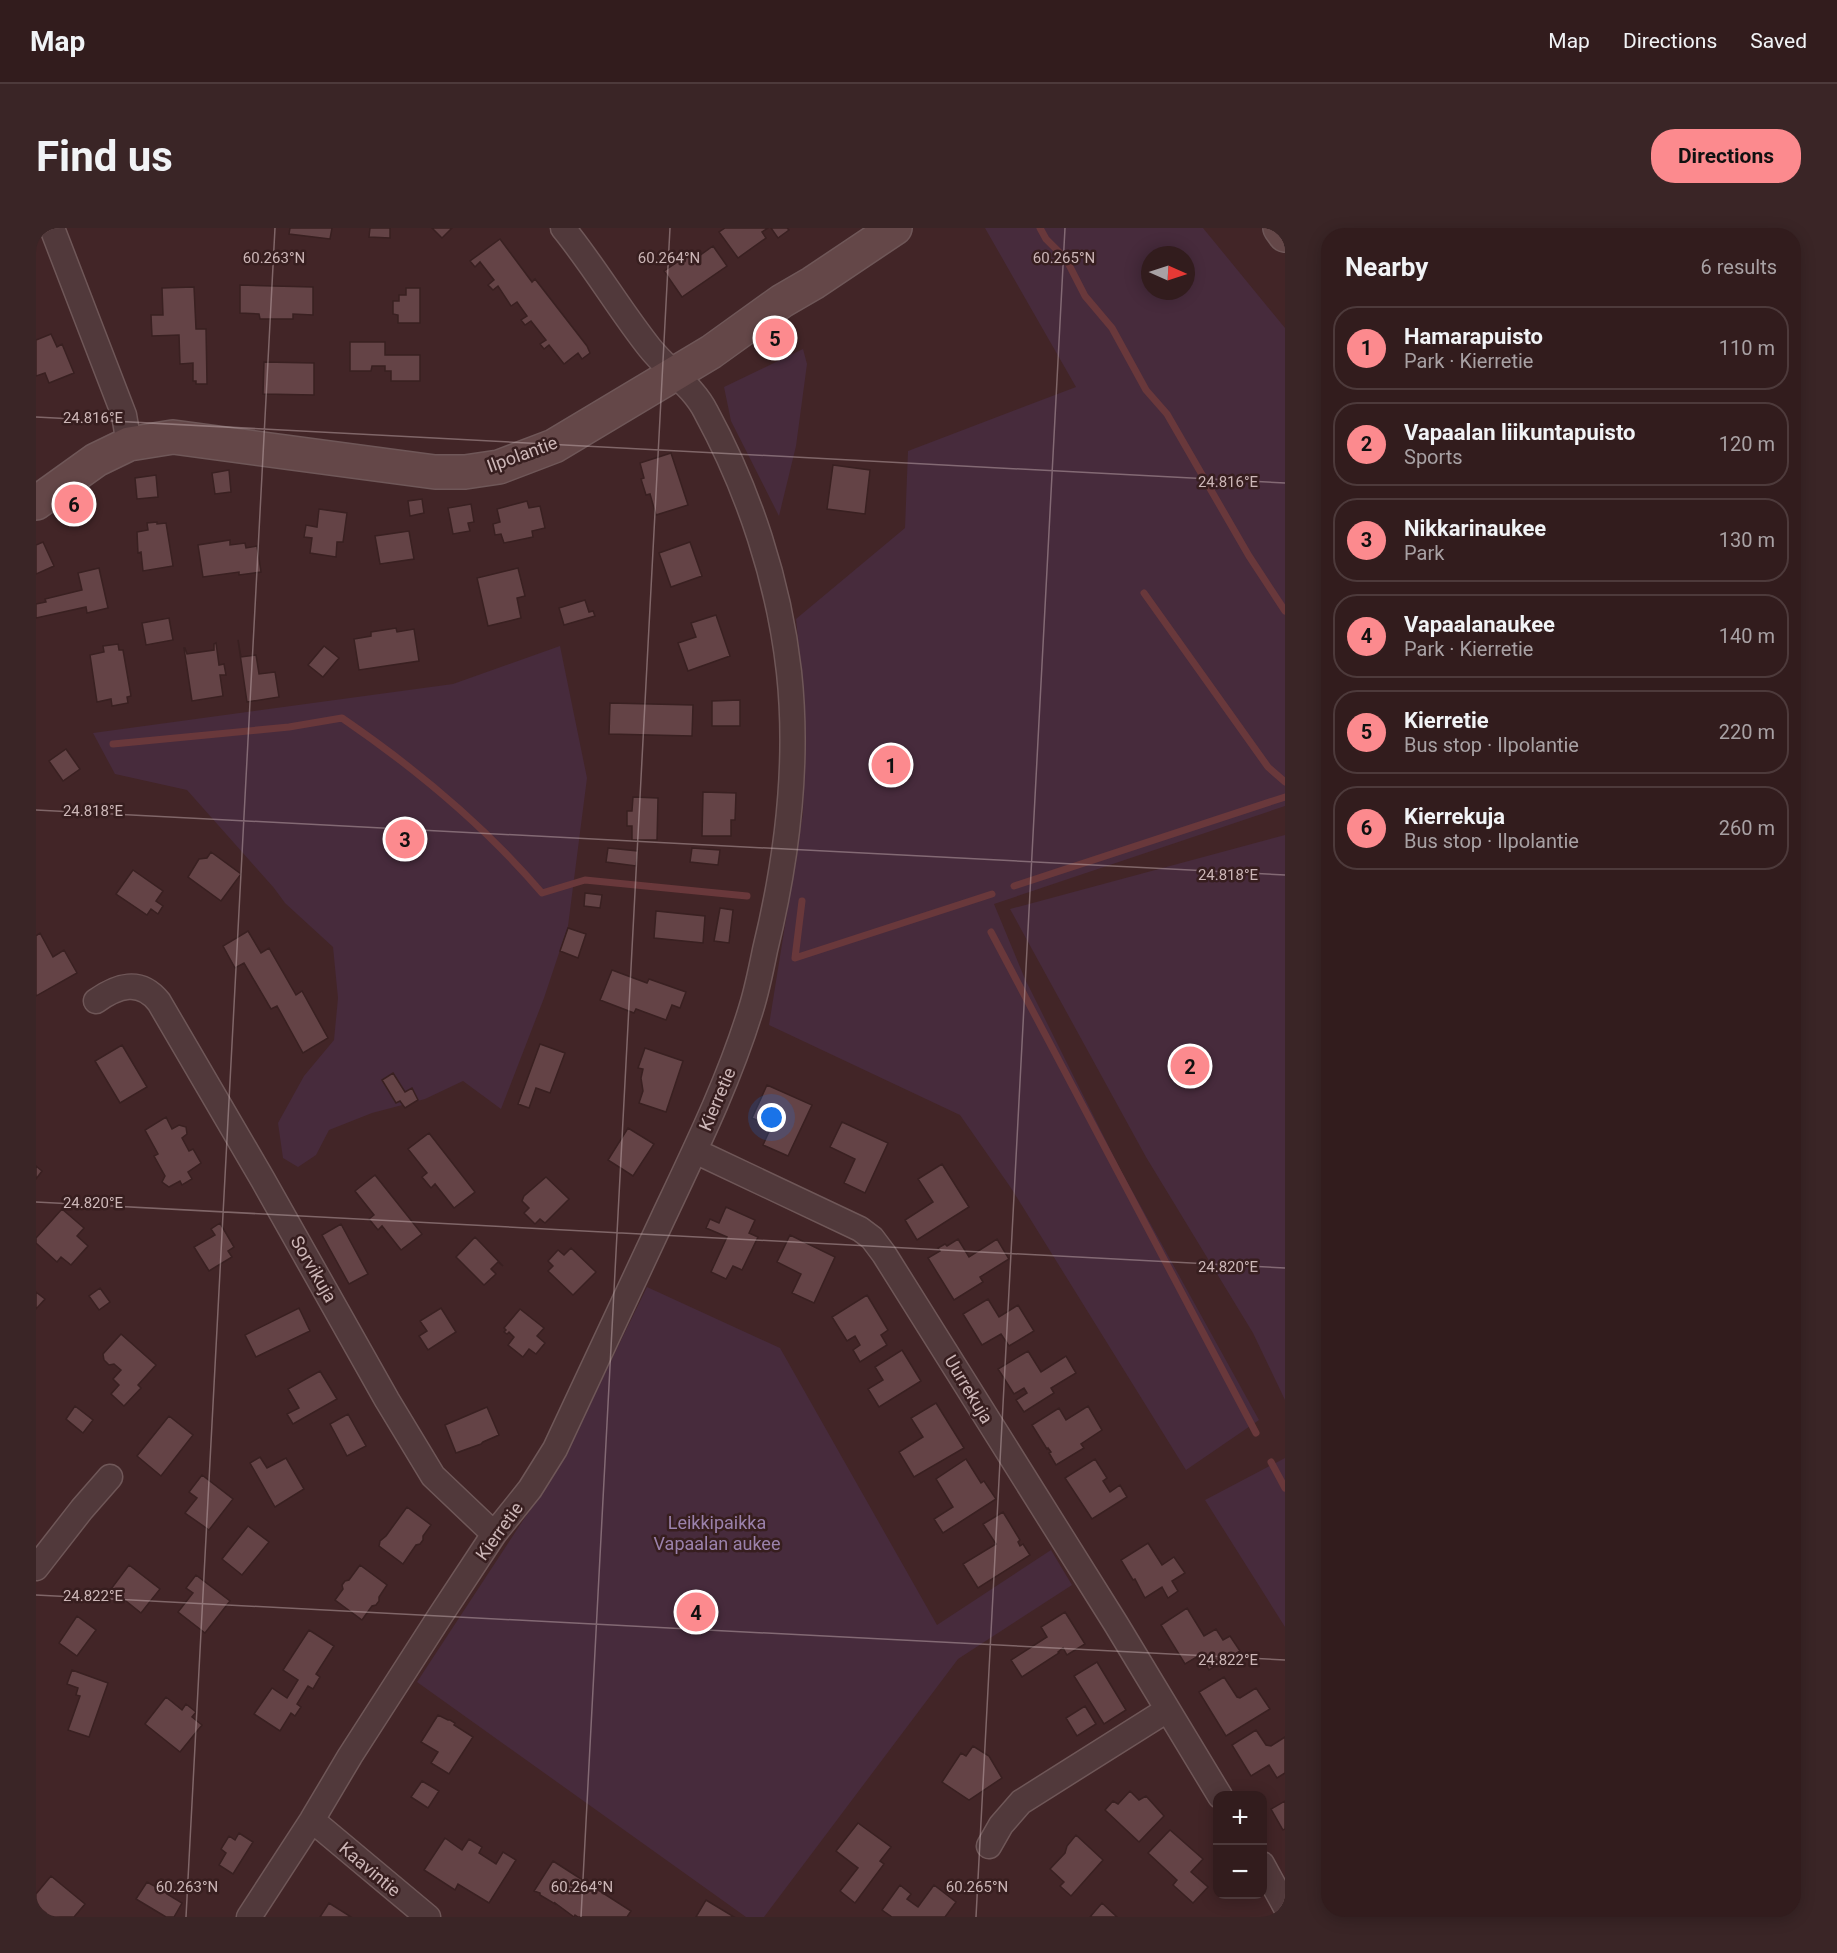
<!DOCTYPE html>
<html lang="en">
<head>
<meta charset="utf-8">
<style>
	body { margin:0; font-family:Roboto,sans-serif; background:#3a2526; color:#f1f3f6 }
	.controls { position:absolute; right:18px; bottom:18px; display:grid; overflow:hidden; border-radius:12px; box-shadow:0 3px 15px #0003 }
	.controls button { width:54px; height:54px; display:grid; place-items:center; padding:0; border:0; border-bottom:2px solid #4d3a3b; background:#321c1d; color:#f1f3f6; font:30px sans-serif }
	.compass { position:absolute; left:1105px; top:18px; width:54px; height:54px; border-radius:50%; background:#321c1d; box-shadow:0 3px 15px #0003; rotate:93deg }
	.you { position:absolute; left:736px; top:890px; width:21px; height:21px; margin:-15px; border:4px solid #fff; border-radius:50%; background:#1a73e8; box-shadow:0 0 0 9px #1a73e833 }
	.badge { display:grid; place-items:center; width:39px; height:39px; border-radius:50%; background:#fc8a8e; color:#111; font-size:20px; font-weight:700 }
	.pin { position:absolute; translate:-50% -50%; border:3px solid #fff; box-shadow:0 2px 6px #0006 }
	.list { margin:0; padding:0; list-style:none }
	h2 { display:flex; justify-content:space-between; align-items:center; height:78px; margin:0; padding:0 24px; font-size:26px }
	h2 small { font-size:20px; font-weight:400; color:#a8a1a4 }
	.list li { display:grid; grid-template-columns:39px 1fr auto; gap:18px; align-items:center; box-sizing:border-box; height:84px; margin:0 12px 12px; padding:0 12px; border:2px solid #4d3a3b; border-radius:24px }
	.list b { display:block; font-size:22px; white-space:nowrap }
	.list p { margin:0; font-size:20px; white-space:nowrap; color:#a8a1a4 }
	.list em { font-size:20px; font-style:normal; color:#a8a1a4 }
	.map { position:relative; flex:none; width:1249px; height:1689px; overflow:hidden; border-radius:24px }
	header { display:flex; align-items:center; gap:36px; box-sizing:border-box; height:84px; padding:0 30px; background:#321c1d; border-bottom:2px solid #4d3a3b }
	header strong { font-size:28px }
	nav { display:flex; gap:33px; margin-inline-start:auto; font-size:21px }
	.intro { display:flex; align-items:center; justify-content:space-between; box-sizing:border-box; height:144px; padding:0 36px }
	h1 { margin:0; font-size:42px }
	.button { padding:15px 27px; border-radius:24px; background:#fc8a8e; color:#111; font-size:21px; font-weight:700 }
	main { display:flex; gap:36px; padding:0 36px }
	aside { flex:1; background:#321c1d; border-radius:24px; box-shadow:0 3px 15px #0003 }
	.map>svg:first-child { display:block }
	.green { fill:#472b3c; fill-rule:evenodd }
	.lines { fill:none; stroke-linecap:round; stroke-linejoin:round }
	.stream { stroke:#69383b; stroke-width:7 }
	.building { fill:#644346; stroke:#392021; stroke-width:1.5 }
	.street-casing { stroke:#6f5758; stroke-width:27 }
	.secondary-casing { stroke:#6f5758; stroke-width:36 }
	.street { stroke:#51393b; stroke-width:24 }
	.secondary { stroke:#644748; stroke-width:33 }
	.ticks { fill:none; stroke:#ccb6b7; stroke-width:1.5; stroke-opacity:0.45 }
	.labels { text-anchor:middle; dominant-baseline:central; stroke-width:5; stroke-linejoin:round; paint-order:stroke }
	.street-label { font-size:18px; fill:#ccb6b7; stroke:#371e1f }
	.park-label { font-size:18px; fill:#9b82ac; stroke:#371e1f }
	.ticks-label { font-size:15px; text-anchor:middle; fill:#ccb6b7; stroke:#371e1f; stroke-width:5; stroke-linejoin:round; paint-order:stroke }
</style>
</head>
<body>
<header>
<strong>Map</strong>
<nav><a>Map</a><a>Directions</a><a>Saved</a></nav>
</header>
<div class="intro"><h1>Find us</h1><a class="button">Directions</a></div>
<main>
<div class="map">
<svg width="1249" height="1689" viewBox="0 0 1249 1689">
	<rect width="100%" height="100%" fill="#422527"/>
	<!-- green -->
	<path class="green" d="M949,0H1167L1249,100V578L958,676L989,751L1083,939L1223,1192L1150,1242L975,960L924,887L733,797L767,585L769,486L760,391L869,300L872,223L1040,159ZM1114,27H1150V63H1114Z
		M767,121L771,136L760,218L743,288L695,193L688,159Z
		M524,418L551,550L532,698L508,770L465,881L427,853L389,871L336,885L293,902L280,927L262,939L247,930L242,895L268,848L298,812L302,770L297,719L249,675L238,660L151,562L79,546L57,505L417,456Z
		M1249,607V1172L1217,1105L1110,929L974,681Z
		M611,1059L744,1120L901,1397L1015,1322L1036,1357L922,1431L728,1689H710L381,1454L526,1233Z
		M1249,1230V1399L1169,1272Z"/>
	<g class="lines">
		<!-- stream -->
		<path class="stream" d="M1004,0L1010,11L1030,31L1049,68L1076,100L1110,162L1131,186L1213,328L1249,383
			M1108,365L1232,539L1249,554
			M77,516L253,499L306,490C379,540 448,597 506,665L549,652L711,668
			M978,658L1249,569
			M766,673L759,730L956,666
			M955,704L1220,1205
			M1235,1234L1249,1260"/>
	</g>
	<!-- building -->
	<path class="building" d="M254,0H296L294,11L253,6Z
		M334,0H354V10L333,9Z
		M396,0H416L406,10Z
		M689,0H732L726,4L730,10L702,30L683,4Z
		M735,0H751L753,2L742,10Z
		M464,11L496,54L499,51L551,118L554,125L546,131L542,125L528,136L513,117L508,121L504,116L510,112L495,93L489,97L485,92L491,88L481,74L475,78L462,58L457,62L452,57L458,52L444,34L439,39L434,33Z
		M677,18L691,38L646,69L628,43L652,27L656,33Z
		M204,57L277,59V87L257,86V91H224L223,86L204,85Z
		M158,59L160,101H170L171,156H160V153H157V135L144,136L143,107L116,108L115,87H127L126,60Z
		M370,60H384V95H362V87L357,86V73H363V67H370Z
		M15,106L21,119L26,116L38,145L13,155L9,145L0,148V112Z
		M314,114H349V127H384V153H355V143H349V138H336L335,143H314Z
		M228,134L278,135V167L227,166Z
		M635,225L652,277L620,287L614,266L610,267L605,251L608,250L604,235Z
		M797,237L834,242L829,286L791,281Z
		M193,242L195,264L179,266L176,245Z
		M120,247L122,269L101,271L99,250Z
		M386,271L388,285L374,288L372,273Z
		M491,273L493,280L504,278L509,300L496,303L497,309L468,315L465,306L459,307L457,296L464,294L461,281Z
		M435,276L438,294L432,295L434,303L417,306L412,280Z
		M283,281L311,285L307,314H301L300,329L274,325L276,310L268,309L270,297L281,299Z
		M121,294V296L130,295L137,338L107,343L105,324L102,325L101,304L112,302L111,295Z
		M373,303L378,331L344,336L339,308Z
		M194,312V317L209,315L210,320L221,318L225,344L203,347V344L167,349L162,317Z
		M7,314L18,338L0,346V317Z
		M654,314L666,348L635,359L623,325Z
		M63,340L72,380L51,385L50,379L0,390V376L10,374L9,371L46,362L42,345Z
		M482,340L489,368L481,370L485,390L452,398L441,350Z
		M549,372L553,384L557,383L559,388L528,397L523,380Z
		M680,387L694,428L652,443L642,415L660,409L655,395Z
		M133,390L137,412L110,417L106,395Z
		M360,400L361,404L378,401L383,433L323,442L318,411L335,408V404Z
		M202,412L205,429L220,427L223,446L239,444L243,469L211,474Z
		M180,415L183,437L188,436L190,447H184L187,468L156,473L148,420H149L151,426L178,422V416Z
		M82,416L83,422H87L95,468L91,469L92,475L76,478L75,471L61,474L54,427L68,424L67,418Z
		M288,418L303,430L287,449L272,437Z
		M704,472V498H676V473Z
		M574,475L657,477L656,508L573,506Z
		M30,521L44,541L27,553L13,533Z
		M667,564L700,565L699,592H695V608H666Z
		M597,569L622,570L621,612H596V598H591V583H596Z
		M572,620L602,623L600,638L570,634Z
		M656,620L684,622L682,637L654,634Z
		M175,624L205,646L185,673L152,649L163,631L171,630Z
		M97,642L127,663L120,673L127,678L122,686L115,681L111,687L80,666Z
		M549,665L566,667L564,680L548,678Z
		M684,680L697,682L693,715L678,713Z
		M620,683L669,688L667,715L618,710Z
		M532,700L550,706L542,730L524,723Z
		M212,703L225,725L233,720L260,767L266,763L292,810L267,825L241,778L235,781L208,735L199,740L187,718Z
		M4,705L17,729L28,722L41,745L0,768V708Z
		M576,742L611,755L613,751L650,764L644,780L636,777L630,792L600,781L598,785L564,772Z
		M504,816L529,825L514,865L500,860L493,880L482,876Z
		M86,817L111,859L84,875L59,833Z
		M609,820L647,833L630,884L603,875L607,863L605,850L607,841L602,840Z
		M357,845L369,864L376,860L382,872L369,880L364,873L360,875L346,852Z
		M731,857L776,877L752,928L727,917L735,899L716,890Z
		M130,889L136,901L143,897L150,899L151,906L146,910L153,923L157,921L165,935L152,944L156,951L146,957L144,953L133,959L126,954L129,948L118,928L122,926L109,902Z
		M806,894L852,915L829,965L808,955L819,931L794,919Z
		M592,900L618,916L597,948L572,932Z
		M393,905L439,964L418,980L399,956L395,960L386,949L391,945L372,921Z
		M906,936L933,979L881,1012L869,992L897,974L882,951Z
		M0,938L6,943L0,951Z
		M339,947L386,1006L365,1022L346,998L342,1002L333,991L338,987L319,963Z
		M510,949L533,971L509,995L504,991L499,996L488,985L493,980L486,973L488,968Z
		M690,979L719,992L713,1005L722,1009L706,1042L697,1038L690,1051L675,1044L691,1009L670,1000L674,991L683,995Z
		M26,981L48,1000L41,1008L52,1018L35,1037L25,1029L21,1034L0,1015V1010Z
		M184,995L198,1019L192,1023L196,1029L173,1043L158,1019L179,1007L175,1001Z
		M305,996L332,1046L313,1056L286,1007Z
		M754,1007L799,1029L778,1075L756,1065L765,1046L741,1034Z
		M439,1009L467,1038L462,1034L455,1041L460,1046L448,1057L420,1029Z
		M922,1011L933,1029L961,1011L973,1031L944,1049L947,1054L918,1072L892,1030L904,1023L902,1020L909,1016L911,1018Z
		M535,1020L560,1044L537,1067L512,1043L517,1038L512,1033L522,1022L528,1027Z
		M64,1060L74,1074L63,1082L53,1068Z
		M0,1064L9,1071L0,1081Z
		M831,1067L852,1102L845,1107L851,1117L824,1134L817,1122L824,1117L819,1108L811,1113L796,1089Z
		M952,1071L963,1089L982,1077L998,1103L973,1118L965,1106L946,1117L927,1086Z
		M263,1080L274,1103L220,1129L209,1107Z
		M405,1080L420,1104L392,1122L383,1108L391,1103L384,1093Z
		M484,1081L508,1100L501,1108L509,1115L500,1126L493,1121L487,1129L472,1117L478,1109L473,1104L471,1106L468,1104L470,1102L468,1100Z
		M85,1106L120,1137L102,1157L105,1160L88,1178L75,1166L83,1157L77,1151L85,1142L78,1136L73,1137L68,1132L67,1126Z
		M866,1122L885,1153L843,1179L832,1161L847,1152L839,1139Z
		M992,1123L1005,1144L1030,1128L1040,1145L1015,1160L1018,1165L988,1184L980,1172L991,1165L988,1160L978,1166L962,1141Z
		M284,1143L301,1171L257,1196L251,1186L263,1180L252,1161Z
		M900,1175L928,1220L878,1249L863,1224L887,1209L875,1190Z
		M39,1178L57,1192L47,1205L30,1191Z
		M1052,1178L1066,1202L1045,1216L1048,1220L1020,1237L1013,1225L1015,1224L1012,1220L1011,1221L996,1197L1023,1180L1030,1192Z
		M451,1179L463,1207L447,1214L445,1216L420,1225L409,1197Z
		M312,1186L330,1218L311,1228L294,1196Z
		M133,1188L157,1207L125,1248L101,1228Z
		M224,1229L231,1240L250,1230L268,1261L239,1279L214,1235Z
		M930,1231L945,1255L948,1253L960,1271L907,1305L898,1291L917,1279L900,1251Z
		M1059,1231L1071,1250L1067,1253L1074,1264L1084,1257L1091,1269L1056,1291L1029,1250Z
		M166,1247L197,1271L173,1302L149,1285L161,1270L153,1264Z
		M371,1279L395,1297L387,1308V1312L384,1316L380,1317L367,1336L343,1318L344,1313L350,1308Z
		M967,1284L984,1312L982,1314L984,1318L987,1316L994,1327L942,1360L927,1336L960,1316L947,1296Z
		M212,1298L233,1314L206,1347L186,1331Z
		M1112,1315L1126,1337L1138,1329L1149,1345L1136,1353L1142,1363L1132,1370L1126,1359L1109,1370L1099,1351L1097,1352L1085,1332Z
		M93,1337L124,1361L105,1385L75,1361Z
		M324,1337L351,1357L343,1369V1373L340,1377L336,1378L326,1392L299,1372L307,1361L306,1357L309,1353L313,1352Z
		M160,1347L194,1373L169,1405L142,1384L157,1365L150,1360Z
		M1151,1380L1168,1408L1180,1401L1187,1412L1194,1408L1204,1423L1173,1442L1164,1427L1149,1436L1125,1397Z
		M1029,1384L1049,1416L1031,1427L1027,1420L1022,1424L1023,1425L986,1449L975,1432L1011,1409L1005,1399Z
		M41,1388L60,1402L41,1428L23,1415Z
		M273,1402L298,1418L280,1446L284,1449L277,1461L272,1458L261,1476L265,1479L259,1488L255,1485L244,1503L218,1486L236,1460L251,1470L262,1452L247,1442Z
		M1061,1434L1090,1482L1068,1496L1038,1448Z
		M36,1442L72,1455L53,1509L32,1502L44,1468L40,1467L42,1460L31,1456Z
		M1188,1449L1201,1469L1204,1470L1220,1460L1234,1481L1190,1508L1163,1464Z
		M130,1469L146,1482L150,1476L160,1484L156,1489L166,1497L144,1524L109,1496Z
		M1049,1478L1060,1496L1041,1508L1030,1490Z
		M402,1487L412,1492H414L419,1495L418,1497L437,1509L413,1546L395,1535L402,1524L385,1514Z
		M1220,1502L1230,1517L1235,1518L1249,1509V1545L1241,1550L1233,1537L1215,1548L1196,1517Z
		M937,1518L953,1528L966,1550L933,1572L906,1554L925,1525L930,1528Z
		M386,1553L403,1563L392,1580L375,1569Z
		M1094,1563L1103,1572L1110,1568L1128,1588L1103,1614L1069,1582L1077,1573L1082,1576Z
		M1249,1573V1601L1247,1602L1235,1581Z
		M822,1595L855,1619L844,1633L848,1636L819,1675L804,1663L822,1640L800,1623Z
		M1134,1602L1167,1631L1155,1644L1172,1659L1157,1675L1137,1657L1141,1652L1112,1625Z
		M203,1605L217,1614L197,1646L183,1637L190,1625L185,1621L193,1608L199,1612Z
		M1040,1607L1067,1632L1035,1668L1024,1658L1028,1654L1014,1641L1029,1625L1031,1618Z
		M409,1610L426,1622L433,1611L446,1619L443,1625L460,1636L467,1624L480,1632L453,1675L422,1656L419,1662L388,1642Z
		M517,1633L595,1683L591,1689H542L539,1687L538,1689L519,1675V1676L504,1667V1665L498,1663Z
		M15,1648L49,1676L38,1689H8L10,1685L0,1677V1666Z
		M125,1651L135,1658L131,1666L146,1675L138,1689H130L100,1671L111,1654L120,1659Z
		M864,1657L875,1666L871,1671L882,1679L898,1657L920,1674L909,1689H856L846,1682Z
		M670,1672L698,1689H660Z
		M293,1675L315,1689H284Z
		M1066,1675L1081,1689H1054Z"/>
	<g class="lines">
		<defs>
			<path id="street" d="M16,0L88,187L93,216
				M60,773C81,758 104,750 123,774L227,952L351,1172L397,1248L458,1306
				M659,923L824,1001L836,1010L848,1026L1080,1396L1184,1568
				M0,1340L46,1281L74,1249
				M276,1592L392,1689
				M953,1618L965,1597L985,1574L1131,1482
				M1226,1636L1249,1678
				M213,1689L276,1592L314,1528L404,1388L458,1306L494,1261L519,1221C555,1144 591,1067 627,990C659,922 693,853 715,781C721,762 725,742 729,722C751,632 763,537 753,444C743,354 713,263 670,184C657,158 631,142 613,119C583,81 558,38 527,0"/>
			<path id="secondary" d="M1244,0L1249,7
				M0,275L60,232L93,216L137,209L399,244H429L463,239L518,218L675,124L746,73L777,55L859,0"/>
		</defs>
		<!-- street casing -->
		<use href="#street" class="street-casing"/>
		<!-- secondary casing -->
		<use href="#secondary" class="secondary-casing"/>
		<!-- street -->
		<use href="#street" class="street"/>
		<!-- secondary -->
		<use href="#secondary" class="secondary"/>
	</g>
	<!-- ticks -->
	<path class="ticks" d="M0,189L1249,255M0,582L1249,647M0,974L1249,1040M0,1367L1249,1432M150,1689L239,0M545,1689L634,0M940,1689L1029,0"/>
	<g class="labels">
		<!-- street labels -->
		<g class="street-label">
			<text transform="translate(486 226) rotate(-20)">Ilpolantie</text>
			<text transform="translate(681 871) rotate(-67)">Kierretie</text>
			<text transform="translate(278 1041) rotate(60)">Sorvikuja</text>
			<text transform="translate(933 1161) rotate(59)">Uurrekuja</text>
			<text transform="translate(463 1303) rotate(-54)">Kierretie</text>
			<text transform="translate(334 1641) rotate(40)">Kaavintie</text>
		</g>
		<!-- park labels -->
		<g class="park-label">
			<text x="681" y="1294">Leikkipaikka<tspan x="681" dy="21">Vapaalan aukee</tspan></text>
		</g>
	</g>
	<g class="ticks-label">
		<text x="238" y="35">60.263°N</text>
		<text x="633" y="35">60.264°N</text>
		<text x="1028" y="35">60.265°N</text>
		<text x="57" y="195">24.816°E</text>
		<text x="1192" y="259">24.816°E</text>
		<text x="57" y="588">24.818°E</text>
		<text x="1192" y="652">24.818°E</text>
		<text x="57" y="980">24.820°E</text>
		<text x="1192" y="1044">24.820°E</text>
		<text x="57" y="1373">24.822°E</text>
		<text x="1192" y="1437">24.822°E</text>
		<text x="151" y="1664">60.263°N</text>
		<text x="546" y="1664">60.264°N</text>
		<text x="941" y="1664">60.265°N</text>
	</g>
</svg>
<div class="controls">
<button>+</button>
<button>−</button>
</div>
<svg class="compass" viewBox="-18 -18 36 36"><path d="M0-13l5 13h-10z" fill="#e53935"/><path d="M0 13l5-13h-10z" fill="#a8a1a4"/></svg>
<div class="you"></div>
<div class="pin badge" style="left:855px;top:537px">1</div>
<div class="pin badge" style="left:1154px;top:838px">2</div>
<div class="pin badge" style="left:369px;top:611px">3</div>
<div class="pin badge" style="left:660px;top:1384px">4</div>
<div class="pin badge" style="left:739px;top:110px">5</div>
<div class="pin badge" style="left:38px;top:276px">6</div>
</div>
<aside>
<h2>Nearby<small>6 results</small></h2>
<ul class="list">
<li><span class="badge">1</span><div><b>Hamarapuisto</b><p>Park · Kierretie</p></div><em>110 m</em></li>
<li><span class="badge">2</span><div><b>Vapaalan liikuntapuisto</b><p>Sports</p></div><em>120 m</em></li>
<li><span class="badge">3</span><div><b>Nikkarinaukee</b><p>Park</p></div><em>130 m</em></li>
<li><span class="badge">4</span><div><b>Vapaalanaukee</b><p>Park · Kierretie</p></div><em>140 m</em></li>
<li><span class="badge">5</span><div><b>Kierretie</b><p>Bus stop · Ilpolantie</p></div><em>220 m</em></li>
<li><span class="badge">6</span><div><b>Kierrekuja</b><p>Bus stop · Ilpolantie</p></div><em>260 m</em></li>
</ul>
</aside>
</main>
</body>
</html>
